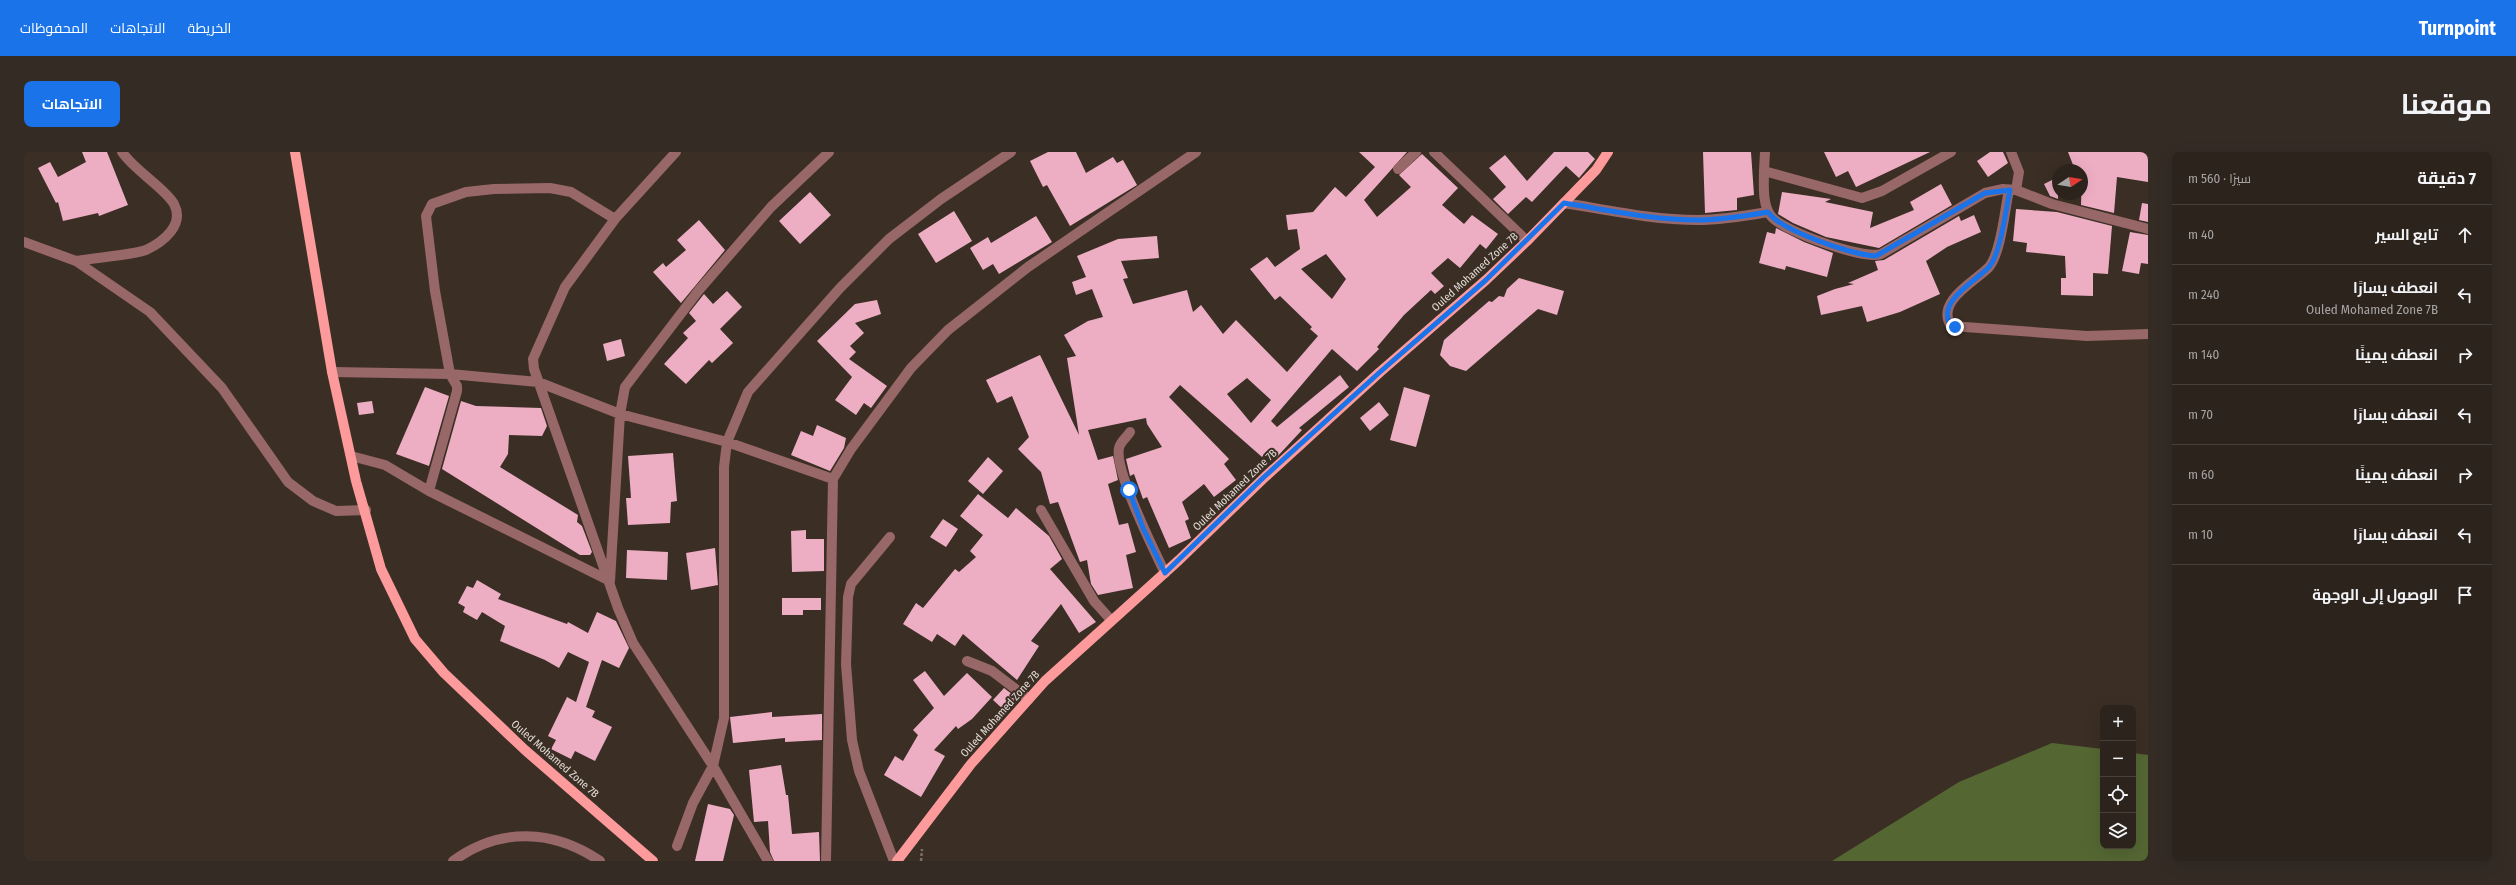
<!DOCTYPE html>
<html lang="ar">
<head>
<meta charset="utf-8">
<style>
	body { margin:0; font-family:"Fira Sans Condensed",Cairo,sans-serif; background:#342b25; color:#f1f3f6; direction:rtl }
	.controls { position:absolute; right:12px; bottom:12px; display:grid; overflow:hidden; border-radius:8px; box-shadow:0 4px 16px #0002 }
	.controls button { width:36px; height:36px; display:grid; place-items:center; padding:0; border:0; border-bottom:1px solid #48403b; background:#2c231c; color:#f1f3f6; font:20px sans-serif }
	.compass { position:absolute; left:2028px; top:12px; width:36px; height:36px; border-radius:50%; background:#2c231c; box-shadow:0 4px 16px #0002; rotate:78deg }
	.stop { position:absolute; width:12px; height:12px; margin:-9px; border:3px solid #1a73e8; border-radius:50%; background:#fff }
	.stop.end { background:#1a73e8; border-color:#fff; box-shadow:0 1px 4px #0008 }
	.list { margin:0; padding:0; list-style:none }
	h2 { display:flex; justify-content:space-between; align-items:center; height:52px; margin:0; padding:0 16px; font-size:17px }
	h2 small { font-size:13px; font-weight:400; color:#a6a4a3 }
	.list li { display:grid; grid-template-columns:26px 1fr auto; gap:12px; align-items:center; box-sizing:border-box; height:60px; padding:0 16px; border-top:1px solid #48403b }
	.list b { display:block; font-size:15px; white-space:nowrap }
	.list p { margin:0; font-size:13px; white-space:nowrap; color:#a6a4a3 }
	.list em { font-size:13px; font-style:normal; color:#a6a4a3 }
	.icon { flex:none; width:22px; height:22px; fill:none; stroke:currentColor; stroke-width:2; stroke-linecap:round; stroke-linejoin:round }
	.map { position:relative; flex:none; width:2124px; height:709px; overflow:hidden; direction:ltr; border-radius:8px }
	header { display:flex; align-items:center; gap:24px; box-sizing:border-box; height:56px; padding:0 20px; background:#1a73e8; color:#fff }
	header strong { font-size:19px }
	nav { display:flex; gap:22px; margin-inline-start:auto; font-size:14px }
	.intro { display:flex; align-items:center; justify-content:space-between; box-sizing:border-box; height:96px; padding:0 24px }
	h1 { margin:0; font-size:28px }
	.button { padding:10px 18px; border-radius:8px; background:#1a73e8; color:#fff; font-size:14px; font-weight:700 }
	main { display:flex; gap:24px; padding:0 24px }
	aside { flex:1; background:#2c231c; border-radius:8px; box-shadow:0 4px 16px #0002 }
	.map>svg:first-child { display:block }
	.forest { fill:#546733 }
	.building { fill:#edaec4; fill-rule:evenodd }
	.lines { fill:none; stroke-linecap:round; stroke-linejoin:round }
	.path { stroke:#7c7169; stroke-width:2.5; stroke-dasharray:3 2; stroke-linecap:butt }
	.minor { stroke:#986767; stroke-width:10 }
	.major { stroke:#fd9a9b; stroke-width:10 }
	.route { stroke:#1a73e8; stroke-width:5 }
	.labels { text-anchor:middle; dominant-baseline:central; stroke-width:4; stroke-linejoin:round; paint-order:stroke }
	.street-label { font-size:11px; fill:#e2dad4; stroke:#3b2f25 }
</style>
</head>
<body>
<header>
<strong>Turnpoint</strong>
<nav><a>الخريطة</a><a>الاتجاهات</a><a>المحفوظات</a></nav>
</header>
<div class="intro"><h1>موقعنا</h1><a class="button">الاتجاهات</a></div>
<main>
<aside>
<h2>7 دقيقة<small>سيرًا · 560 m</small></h2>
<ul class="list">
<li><svg class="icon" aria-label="ahead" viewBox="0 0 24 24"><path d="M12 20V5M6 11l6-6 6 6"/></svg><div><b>تابع السير</b></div><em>40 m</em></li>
<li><svg class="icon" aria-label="left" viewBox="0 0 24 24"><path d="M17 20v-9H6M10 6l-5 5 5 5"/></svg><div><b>انعطف يسارًا</b><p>Ouled Mohamed Zone 7B</p></div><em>240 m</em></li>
<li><svg class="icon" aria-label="right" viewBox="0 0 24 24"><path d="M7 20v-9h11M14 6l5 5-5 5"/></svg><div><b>انعطف يمينًا</b></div><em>140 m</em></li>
<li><svg class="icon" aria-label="left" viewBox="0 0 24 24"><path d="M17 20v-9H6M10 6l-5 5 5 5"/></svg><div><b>انعطف يسارًا</b></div><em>70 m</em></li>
<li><svg class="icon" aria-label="right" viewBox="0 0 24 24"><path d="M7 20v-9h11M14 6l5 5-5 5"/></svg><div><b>انعطف يمينًا</b></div><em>60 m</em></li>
<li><svg class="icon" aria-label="left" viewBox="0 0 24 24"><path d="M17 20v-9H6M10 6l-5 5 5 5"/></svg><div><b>انعطف يسارًا</b></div><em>10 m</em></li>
<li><svg class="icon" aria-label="arrive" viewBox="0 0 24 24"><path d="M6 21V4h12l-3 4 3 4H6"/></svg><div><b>الوصول إلى الوجهة</b></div></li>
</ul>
</aside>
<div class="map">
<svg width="2124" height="709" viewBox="0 0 2124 709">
	<rect width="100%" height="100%" fill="#3b2f25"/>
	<!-- forest -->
	<path class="forest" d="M2028,591L2079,597V694H2109V601L2124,603V709H1808L1935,630Z"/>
	<!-- building -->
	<path class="building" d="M58,0H83L104,53L75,64L74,61L39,69L34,50L32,51L14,16L26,10L34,25L62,10Z
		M1024,0H1052L1062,21L1089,5L1093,11L1099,8L1113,33L1046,74L1023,33L1019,35L1006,9Z
		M1335,0H1383L1340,48L1353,65L1387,35L1375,23L1398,2L1434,36L1418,53L1440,72L1448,63L1474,82L1462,97L1456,92L1436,116L1424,106L1407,121L1420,134L1411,142L1407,138L1380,163L1353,195L1355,197L1333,219L1308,197L1247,269L1253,275L1316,223L1325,235L1275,276L1278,278L1252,306L1243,299L1238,305L1156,233L1145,245L1205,307L1200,312L1212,328L1190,345L1180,332L1158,350L1165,367L1161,369L1167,386L1145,396L1123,345L1119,347L1110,322L1106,324L1102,307L1138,295L1123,272L1122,266L1064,278L1074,308L1089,304L1094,328L1084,332L1095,373L1104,371L1112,400L1102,403L1109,436L1074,443L1067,432L1063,408L1056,410L1034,350L1026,352L1017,320L994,297L1005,285L988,244L973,251L962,228L1016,203L1055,283L1043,206L1052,204L1040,183L1064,169L1079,165L1068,137L1052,143L1048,130L1062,125L1053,104L1094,87L1133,84L1135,106L1097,109L1104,126L1099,127L1109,152L1163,138L1169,160L1177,153L1199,182L1212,168L1263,220L1294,184L1286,177L1288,175L1256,144L1251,148L1226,117L1243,105L1251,115L1276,97L1273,77L1264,78L1262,63L1289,60L1311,35L1322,45L1351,15ZM1302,102L1322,127L1308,147L1277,117ZM1223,226L1247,248L1227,271L1203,242Z
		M1530,0H1564L1571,7L1555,26L1542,14L1508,50L1502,45L1484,62L1469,47L1482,35L1465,16L1481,3L1503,29Z
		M1679,0H1727L1730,43L1713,46V58L1681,61Z
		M1800,0H1906L1832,35L1824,19L1812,25Z
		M1966,0H1979L1984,11L1964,25L1953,9Z
		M2044,0H2124V30L2093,25L2090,61L2057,53L2058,18H2051Z
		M2034,25V47L2026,44L2020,32Z
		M1917,32L1928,53L1855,96L1802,85L1769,71L1754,62L1758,40L1807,47L1801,50L1849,60L1846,76L1890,58L1886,50Z
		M786,40L807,63L776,92L755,69Z
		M2118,51L2124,52V70L2115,68Z
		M1992,57L2033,60L2088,74L2084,122L2069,121V144L2037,143V126H2042L2041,104L2002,100L2003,91L1989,89Z
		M930,59L948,89L912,111L894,82Z
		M1950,63L1957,80L1923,95L1902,109L1916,142L1876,160L1843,170L1838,154L1797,163L1793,144L1811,137L1830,132L1824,131L1854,118L1851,109L1860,108L1935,64L1937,69Z
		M1012,64L1028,90L975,122L969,112L959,118L946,96L964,85L967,91Z
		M675,68L701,98L657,151L629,120L639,111L642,115L662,98L653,88Z
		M1752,76L1780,90L1809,101L1803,125L1762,114L1761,118L1735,111L1743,80L1751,82Z
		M2106,80L2124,83V112L2117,111L2115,122L2098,119Z
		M1495,126L1540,139L1533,163L1514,157L1442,219L1426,214L1416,203L1420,188L1465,149L1468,150L1475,144L1480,145L1483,137Z
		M703,139L718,155L696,177L709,191L688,211L685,208L662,232L640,212L664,186L659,181L672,169L665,161L680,142L689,152Z
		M853,148L857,162L831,171L840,181L826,194L832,200L825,207L863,234L847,256L840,251L832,263L811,248L828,225L793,189L831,152Z
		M597,187L601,204L583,209L579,192Z
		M401,235L425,244L405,314L372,302Z
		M1380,235L1406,243L1392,295L1366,288Z
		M348,249L350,261L335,263L333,251Z
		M437,249L452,254L517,256L523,274L518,284L485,283L484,302L476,315L554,363L553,370L558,374L568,400L566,403H556L418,317Z
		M1355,250L1365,263L1346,279L1336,266Z
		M793,273L822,286L820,296L806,319L767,303L777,279L789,284Z
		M649,301L653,349L647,350L646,371L604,373L602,346H607L604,304Z
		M964,305L979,319L959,342L944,329Z
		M954,342L984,366L992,356L1025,384L1038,407L1026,417L1072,470L1055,481L1037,452L1007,489L1015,494L993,528L939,482L931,494L913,482L908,490L879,472L892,451L899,456L931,417L935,420L952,405L946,399L959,383L936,364Z
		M919,367L934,377L922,395L906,385Z
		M782,378V387H800V419L768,420L767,379Z
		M691,396L694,433L667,438L662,401Z
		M603,398L644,400L643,428L602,426Z
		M453,428L477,442L474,447L543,472L544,470L564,481L573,460L592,469L605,496L595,516L578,508L562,555L571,559L568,565L588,575L571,609L551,599L547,607L527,597L532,588L524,584L543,545L552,550L565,510L544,500L535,516L521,508L476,489L481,474L458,460L453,468L439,460L441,455L434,451L443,434L449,436Z
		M758,446H797V458H779V463H758Z
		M901,519L920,544L943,521L968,545L948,567L934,577L932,574L910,598L921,604L897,645L860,623L871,604L879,609L894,583L889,578L910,556L889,528Z
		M980,536L993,546L981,559L969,548Z
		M748,560V565L798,562V588L761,590V586L709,591L706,565Z
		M757,613L762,643H764L768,682L795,680L796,709H750L746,700L744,669L730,670L725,618Z
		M684,652L706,657L710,663L699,709H671Z"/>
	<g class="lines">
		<!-- path -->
		<path class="path" d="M897,709L898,697"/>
		<!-- minor -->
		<path class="minor" d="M652,0L591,67L541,135L509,207L510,217L594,456L609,491L689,614L744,709
			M1410,0L1503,89
			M1741,0L1740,19L1838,46L1858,39L1927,0
			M1987,0L1995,20L1992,38
			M1374,17L1392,0
			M1740,19C1740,33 1738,52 1747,64C1758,79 1840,108 1857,102L1961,41L1979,37L1992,38L2028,52L2124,77
			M1985,38C1981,56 1977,101 1965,115C1952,129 1911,149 1927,174L2063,184L2124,182
			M1540,51C1584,58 1629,68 1674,68C1698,68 1721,64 1744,60
			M0,90L52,109L126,160L198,236L264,330L289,349L312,359L342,358
			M52,109C68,106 109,103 122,98C139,90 161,73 150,52C141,36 111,19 98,0
			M308,220L426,222L514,230L596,262L703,290L809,327
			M1106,280C1103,285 1096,290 1095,296C1090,318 1130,398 1141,421
			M327,304L361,313L405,339L586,429L596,262L601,235L675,138L747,55L805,0
			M405,339L433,239V234L426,222L411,139L402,64L408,52L442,40L470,37L526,36L547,40L591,67
			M1017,358L1070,449L1087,468
			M866,385L827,432L824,445L822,512L828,588L835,619L870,709
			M943,509L968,519L1005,547
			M653,694L669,651L689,614L700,566V315L703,290L724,240L816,136L865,87L917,47L987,0
			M429,709C476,675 529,677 576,709
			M802,709L809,327L827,297L887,216L924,178L1004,115L1172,0"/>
		<!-- major -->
		<path class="major" d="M271,0L308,220L332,329L357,417L391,487L420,521L501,598L629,709
			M873,709L947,612L1021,529L1155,408L1241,325L1356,220L1462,128L1503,89L1572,18L1584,0"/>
	</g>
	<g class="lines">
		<!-- route -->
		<path class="route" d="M1105,338L1119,376L1141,421L1240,325L1356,220L1462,128L1540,51C1584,58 1629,68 1674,68C1698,68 1721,64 1744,60C1757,79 1829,103 1852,104L1961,41L1986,38C1982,56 1977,101 1965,115C1952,129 1911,150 1927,174L1931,175"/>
	</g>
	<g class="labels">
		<!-- street labels -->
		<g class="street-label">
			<text transform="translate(1451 120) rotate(-42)">Ouled Mohamed Zone 7B</text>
			<text transform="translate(1211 338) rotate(-44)">Ouled Mohamed Zone 7B</text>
			<text transform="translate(976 562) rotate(-48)">Ouled Mohamed Zone 7B</text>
			<text transform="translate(531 607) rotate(41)">Ouled Mohamed Zone 7B</text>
		</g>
	</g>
</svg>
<div class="controls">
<button>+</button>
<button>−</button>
<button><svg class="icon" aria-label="locate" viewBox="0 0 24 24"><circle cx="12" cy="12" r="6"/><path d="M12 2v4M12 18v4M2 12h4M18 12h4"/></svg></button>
<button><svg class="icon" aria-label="layers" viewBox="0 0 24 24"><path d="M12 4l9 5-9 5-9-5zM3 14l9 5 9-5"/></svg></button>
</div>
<svg class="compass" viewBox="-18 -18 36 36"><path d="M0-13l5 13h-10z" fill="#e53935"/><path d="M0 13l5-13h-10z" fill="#a6a4a3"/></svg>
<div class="stop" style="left:1105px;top:338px"></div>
<div class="stop end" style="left:1931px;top:175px"></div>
</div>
</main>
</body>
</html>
